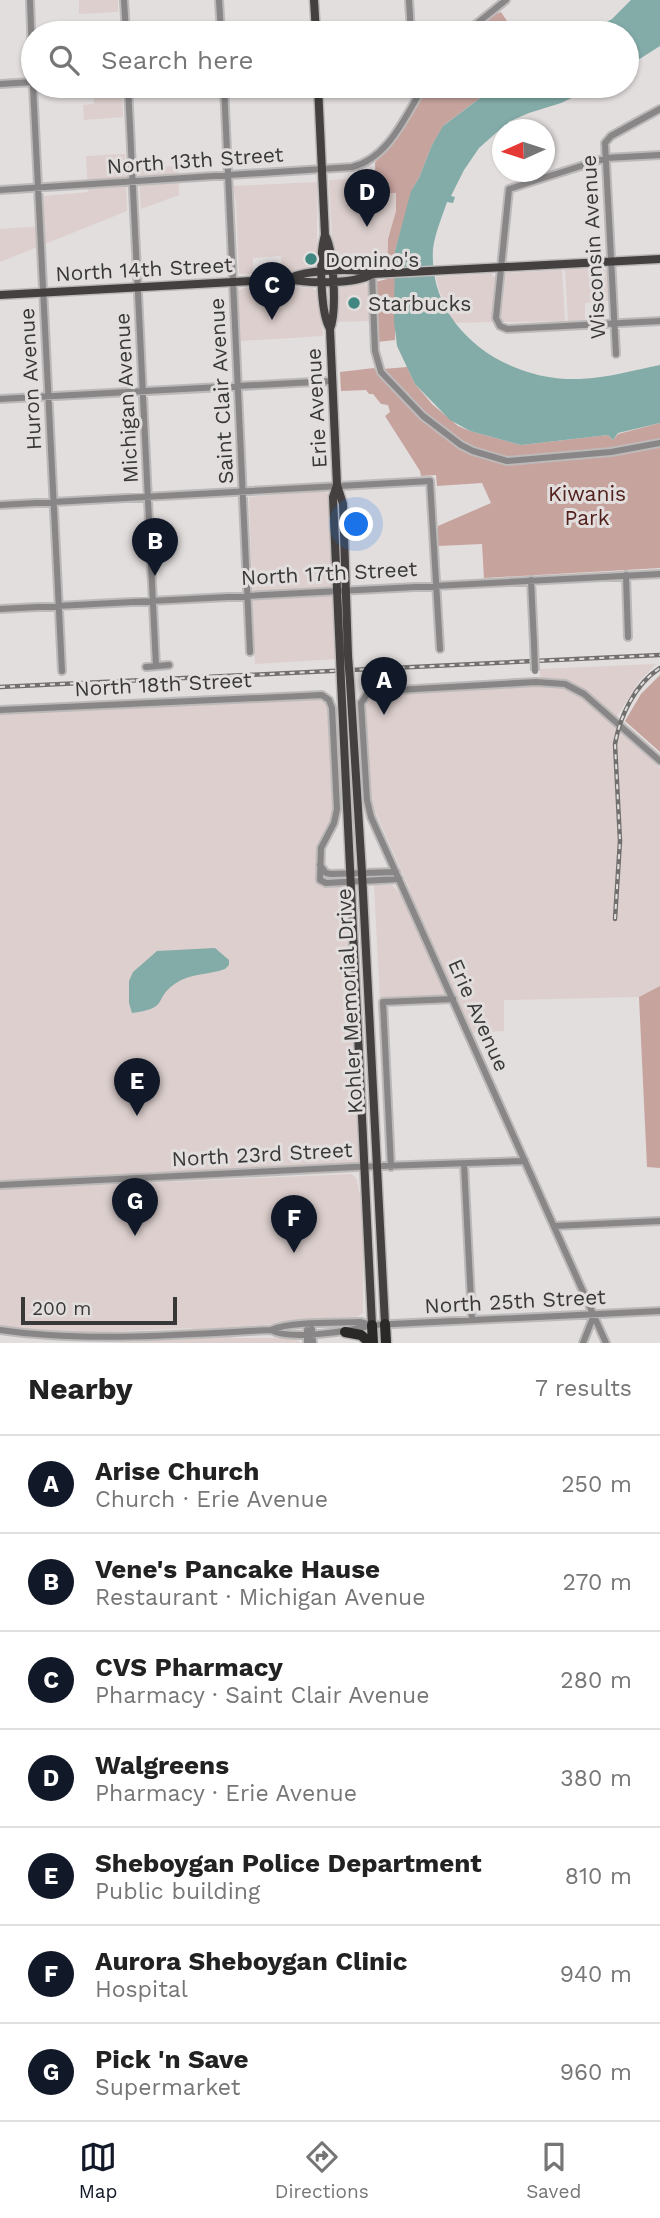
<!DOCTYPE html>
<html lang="en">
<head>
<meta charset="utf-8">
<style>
	body { margin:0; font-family:"Work Sans",sans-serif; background:#f2f2f2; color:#222 }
	.compass { position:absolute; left:492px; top:119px; width:63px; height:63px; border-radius:50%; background:#fff; box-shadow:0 2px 5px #0004; rotate:267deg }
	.scale { position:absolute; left:21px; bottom:18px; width:156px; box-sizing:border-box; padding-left:7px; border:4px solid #393838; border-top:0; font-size:19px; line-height:24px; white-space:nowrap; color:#393838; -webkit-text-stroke:5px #e2dedd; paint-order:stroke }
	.you { position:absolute; left:357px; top:525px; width:24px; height:24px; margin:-18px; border:5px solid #fff; border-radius:50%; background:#1a73e8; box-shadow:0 0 0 10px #1a73e833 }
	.badge { display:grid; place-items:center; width:46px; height:46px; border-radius:50%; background:#111827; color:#fff; font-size:23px; font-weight:700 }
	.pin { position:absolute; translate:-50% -58px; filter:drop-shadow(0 2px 4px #0008) }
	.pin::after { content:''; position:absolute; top:37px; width:24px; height:21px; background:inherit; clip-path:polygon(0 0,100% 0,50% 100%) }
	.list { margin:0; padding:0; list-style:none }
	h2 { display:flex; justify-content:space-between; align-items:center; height:91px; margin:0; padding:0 28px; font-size:30px }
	h2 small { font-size:23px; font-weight:400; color:#767676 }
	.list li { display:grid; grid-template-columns:46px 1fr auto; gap:21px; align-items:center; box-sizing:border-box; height:98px; padding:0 28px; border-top:2px solid #e0e0e0 }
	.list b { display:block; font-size:26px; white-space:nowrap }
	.list p { margin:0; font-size:23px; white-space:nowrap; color:#767676 }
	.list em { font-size:23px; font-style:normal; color:#767676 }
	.icon { flex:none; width:38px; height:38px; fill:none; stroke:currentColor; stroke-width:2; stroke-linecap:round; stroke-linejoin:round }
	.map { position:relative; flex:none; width:660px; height:1343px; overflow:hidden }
	.search { position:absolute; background:#fff; box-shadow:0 2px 5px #0004; left:21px; right:21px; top:21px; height:77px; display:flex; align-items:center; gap:18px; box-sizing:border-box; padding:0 24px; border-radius:38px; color:#767676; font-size:26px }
	.sheet { height:777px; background:#fff }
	nav { display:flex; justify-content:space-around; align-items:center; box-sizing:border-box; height:98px; border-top:2px solid #e0e0e0; background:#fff; font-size:19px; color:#767676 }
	nav a { display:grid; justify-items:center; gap:4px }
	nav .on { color:#111827 }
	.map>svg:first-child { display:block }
	.built { fill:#dccfcd }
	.green { fill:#c7a39e }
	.water { fill:#83aca8 }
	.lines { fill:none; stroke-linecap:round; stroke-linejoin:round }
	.minor-casing { stroke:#bdb9b9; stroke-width:10 }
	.major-casing { stroke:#bdb9b9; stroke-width:11 }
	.highway-casing { stroke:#bdb9b9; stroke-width:13 }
	.minor { stroke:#888686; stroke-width:6 }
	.major { stroke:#43403f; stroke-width:8 }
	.highway { stroke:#2b2828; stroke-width:10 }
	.rail-casing { stroke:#72706f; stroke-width:4.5 }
	.rail { stroke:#e2dedd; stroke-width:2; stroke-dasharray:5; stroke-linecap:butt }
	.minor-bridge-casing { stroke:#bdb9b9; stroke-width:10; stroke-linecap:butt }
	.major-bridge-casing { stroke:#bdb9b9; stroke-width:11; stroke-linecap:butt }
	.minor-bridge { stroke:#888686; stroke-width:6 }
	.major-bridge { stroke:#43403f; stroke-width:8 }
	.poi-dot { fill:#408781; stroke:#e2dedd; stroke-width:2.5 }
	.labels { text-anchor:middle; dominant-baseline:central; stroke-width:6; stroke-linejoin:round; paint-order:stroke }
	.street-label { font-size:21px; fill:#393838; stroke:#e2dedd }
	.poi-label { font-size:21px; fill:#393838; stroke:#e2dedd; text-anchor:start }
	.park-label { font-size:21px; fill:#52211d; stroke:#e2dedd }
</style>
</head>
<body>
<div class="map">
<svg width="660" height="1343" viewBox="0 0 660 1343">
	<rect width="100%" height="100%" fill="#e2dedd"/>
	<!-- built -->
	<path class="built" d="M79,0H118V12L79,14Z
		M93,86H122L123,117L84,120L83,105L94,104Z
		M125,154L127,211L0,262V229L44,226V196L88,192L86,156Z
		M178,166L179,195L141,209L138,168Z
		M375,178L376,194L396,193V211L388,239L387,268L345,265L339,262L333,253L329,180Z
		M317,182V267L282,273L281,256L253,258V274H239L236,202L233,186Z
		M602,268L607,270L608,301L585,303V320L568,321L565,269Z
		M562,270L565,321L503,322L501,317L506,273Z
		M491,273L495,278L492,322L454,323L439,290L436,277Z
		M363,282L368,287L369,321L337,322L340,287L346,283Z
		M281,286L311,288L318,291L321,298L323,336L240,341L238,291L244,288Z
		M321,491L328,493L330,501L337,659L255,664L249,497Z
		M656,664L639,682L612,724L660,768V986L639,997L504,1000V1031L472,1033L456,996L380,1000L374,885H392L400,894L410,890L371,802L364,710L368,698L374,695L540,686V669Z
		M314,693L329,700L337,809L323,844L322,876L350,874L364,1166L76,1182V1186L351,1174L356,1178L363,1208V1313L353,1319L233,1327V1338H293L301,1343H110L192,1339L191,1328L84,1333V1339L0,1330V710Z"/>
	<!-- green -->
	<path class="green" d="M501,12L509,24L510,33H466L478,21Z
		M425,86H496L444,125L432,145L419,178L413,188L395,251V340L377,342L375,282L387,279L388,239L396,211V193L376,194L375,163Z
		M407,367L415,384L432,404L458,426L470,431L521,445L608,435L613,440L618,434L660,423V568L484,578L482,544L438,546V526L491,503L482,483L437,486L436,475L421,476L420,471L385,416L390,412L388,405L381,404L373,394H369L366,390L341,391L340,372L374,368L376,371L383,369Z
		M660,675V752L625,721L641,694Z
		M660,986V1168L647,1167L639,997Z"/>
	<!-- water -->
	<path class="water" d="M631,0H660V46L627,67V33H587L612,19Z
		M496,86H597L561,103L529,113L508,122L510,126L507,128L505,125L479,148L464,170L451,196L455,197L453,203L447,202C442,217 435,233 433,249C428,329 506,382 580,379C608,378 634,370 660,365V423L618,433L613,440L608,435L521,445L470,431L450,420L415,384L397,346L394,321L395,251L411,191L419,178L432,145L443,126Z
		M215,948L229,960V965L225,969C209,975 191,973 176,983C152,999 171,1008 132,1013L129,1003V981L133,972L157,951Z"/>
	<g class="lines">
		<defs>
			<path id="minor" d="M124,0L126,33
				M219,0L221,33
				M409,0L411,33
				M465,33L506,0
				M0,84L33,82L30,0
				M33,86L62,671
				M128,86L156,666
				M224,86L250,652
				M660,155L606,158L509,189L496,318L500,326L507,329L660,321
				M0,190L352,167C389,158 405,116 424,86
				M372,274L375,351L381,372L423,416L461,445L473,451L507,461L611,452L660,443
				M616,354L605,143L611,136L660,109
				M0,399L332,381
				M0,505L430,481L440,649
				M626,575L628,637
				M531,580L534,644
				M0,609L660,574
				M146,667L169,665
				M0,710L322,695L329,700L332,708L337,809L334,823L321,848L320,880L326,883L399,879
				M320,865L326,873L331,874L396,872
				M464,1164L472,1320
				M391,1167L383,1002L453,999
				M0,1185L355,1167L525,1161
				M554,1226L660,1221
				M312,1329L313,1343
				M0,1330C86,1343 183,1334 271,1330C291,1321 337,1323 361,1322L371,1325
				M271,1330C290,1341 350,1331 372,1325L660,1311
				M307,1343V1330
				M583,1343L594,1315
				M606,1343L371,817L367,800L361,703L368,693L381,691L536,682L565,684L584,694L660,761"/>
			<path id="major" d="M314,0L316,33
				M318,86L325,235C319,255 320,312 330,329L337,485L343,504L348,656
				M325,235C334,250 337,313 330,329
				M289,279C303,270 357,267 372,274L660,259
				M0,295L289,279C308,284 356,284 372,274
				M337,485L333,497L340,657
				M341,681L372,1325
				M350,681L362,873L385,1324"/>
			<path id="highway" d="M385,1324L386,1343
				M372,1325L373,1343
				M345,1332L361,1335L370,1343"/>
		</defs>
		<!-- minor casing -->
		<use href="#minor" class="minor-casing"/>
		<!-- major casing -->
		<use href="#major" class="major-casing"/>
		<!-- highway casing -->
		<use href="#highway" class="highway-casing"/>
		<!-- minor -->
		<use href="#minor" class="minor"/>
		<!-- major -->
		<use href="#major" class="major"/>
		<!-- highway -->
		<use href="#highway" class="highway"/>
		<defs>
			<path id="rail" d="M0,687L660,655
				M615,919L620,841L615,744C620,716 635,684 660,668"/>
		</defs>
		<!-- rail casing -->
		<use href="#rail" class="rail-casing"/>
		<!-- rail -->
		<use href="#rail" class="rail"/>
		<defs>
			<path id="minor-bridge" d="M534,644L535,671"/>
			<path id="major-bridge" d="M348,656L350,681
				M340,657L341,681"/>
		</defs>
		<!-- minor-bridge casing -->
		<use href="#minor-bridge" class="minor-bridge-casing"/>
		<!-- major-bridge casing -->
		<use href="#major-bridge" class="major-bridge-casing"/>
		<!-- minor-bridge -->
		<use href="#minor-bridge" class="minor-bridge"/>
		<!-- major-bridge -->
		<use href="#major-bridge" class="major-bridge"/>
	</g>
	<!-- markers -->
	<g class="poi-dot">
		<circle cx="311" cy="259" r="7"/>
		<circle cx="354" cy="303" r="7"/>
	</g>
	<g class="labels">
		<!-- street labels -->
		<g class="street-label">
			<text transform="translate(195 160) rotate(-4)">North 13th Street</text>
			<text transform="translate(593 247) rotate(-93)">Wisconsin Avenue</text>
			<text transform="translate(144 269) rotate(-3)">North 14th Street</text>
			<text transform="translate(30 379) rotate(-93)">Huron Avenue</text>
			<text transform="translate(221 391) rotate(-93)">Saint Clair Avenue</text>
			<text transform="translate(126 398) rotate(-93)">Michigan Avenue</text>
			<text transform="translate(316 408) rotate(-93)">Erie Avenue</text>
			<text transform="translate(329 573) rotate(-3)">North 17th Street</text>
			<text transform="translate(163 684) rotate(-3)">North 18th Street</text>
			<text transform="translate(349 1001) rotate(-93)">Kohler Memorial Drive</text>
			<text transform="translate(479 1015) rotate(66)">Erie Avenue</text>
			<text transform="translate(262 1154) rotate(-3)">North 23rd Street</text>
			<text transform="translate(515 1301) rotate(-3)">North 25th Street</text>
		</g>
		<!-- poi labels -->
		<g class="poi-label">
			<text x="325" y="259">Domino's</text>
			<text x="368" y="303">Starbucks</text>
		</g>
		<!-- park labels -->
		<g class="park-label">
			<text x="587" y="493">Kiwanis<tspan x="587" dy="24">Park</tspan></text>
		</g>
	</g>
</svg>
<svg class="compass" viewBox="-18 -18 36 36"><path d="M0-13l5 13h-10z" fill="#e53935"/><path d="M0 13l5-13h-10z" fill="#767676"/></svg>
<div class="scale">200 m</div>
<div class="you"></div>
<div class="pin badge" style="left:384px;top:715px">A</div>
<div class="pin badge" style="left:155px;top:576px">B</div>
<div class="pin badge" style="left:272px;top:320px">C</div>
<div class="pin badge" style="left:367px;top:227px">D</div>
<div class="pin badge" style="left:137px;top:1116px">E</div>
<div class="pin badge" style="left:294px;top:1253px">F</div>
<div class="pin badge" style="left:135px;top:1236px">G</div>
<div class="search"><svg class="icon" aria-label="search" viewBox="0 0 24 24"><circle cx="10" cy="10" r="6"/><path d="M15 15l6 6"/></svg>Search here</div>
</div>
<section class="sheet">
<h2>Nearby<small>7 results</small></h2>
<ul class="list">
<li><span class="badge">A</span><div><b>Arise Church</b><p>Church · Erie Avenue</p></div><em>250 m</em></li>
<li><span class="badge">B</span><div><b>Vene's Pancake Hause</b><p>Restaurant · Michigan Avenue</p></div><em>270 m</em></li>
<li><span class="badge">C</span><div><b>CVS Pharmacy</b><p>Pharmacy · Saint Clair Avenue</p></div><em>280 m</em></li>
<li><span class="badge">D</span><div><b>Walgreens</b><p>Pharmacy · Erie Avenue</p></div><em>380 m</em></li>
<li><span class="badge">E</span><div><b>Sheboygan Police Department</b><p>Public building</p></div><em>810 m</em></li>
<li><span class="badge">F</span><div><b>Aurora Sheboygan Clinic</b><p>Hospital</p></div><em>940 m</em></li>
<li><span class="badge">G</span><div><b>Pick 'n Save</b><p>Supermarket</p></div><em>960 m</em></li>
</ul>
</section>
<nav>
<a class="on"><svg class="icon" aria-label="map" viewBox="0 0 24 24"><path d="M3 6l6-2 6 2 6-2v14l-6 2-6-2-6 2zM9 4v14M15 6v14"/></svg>Map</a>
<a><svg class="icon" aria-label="directions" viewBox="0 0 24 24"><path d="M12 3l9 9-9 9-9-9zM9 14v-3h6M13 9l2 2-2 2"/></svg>Directions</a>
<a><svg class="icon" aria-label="saved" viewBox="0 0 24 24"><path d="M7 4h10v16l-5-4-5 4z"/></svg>Saved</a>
</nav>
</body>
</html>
